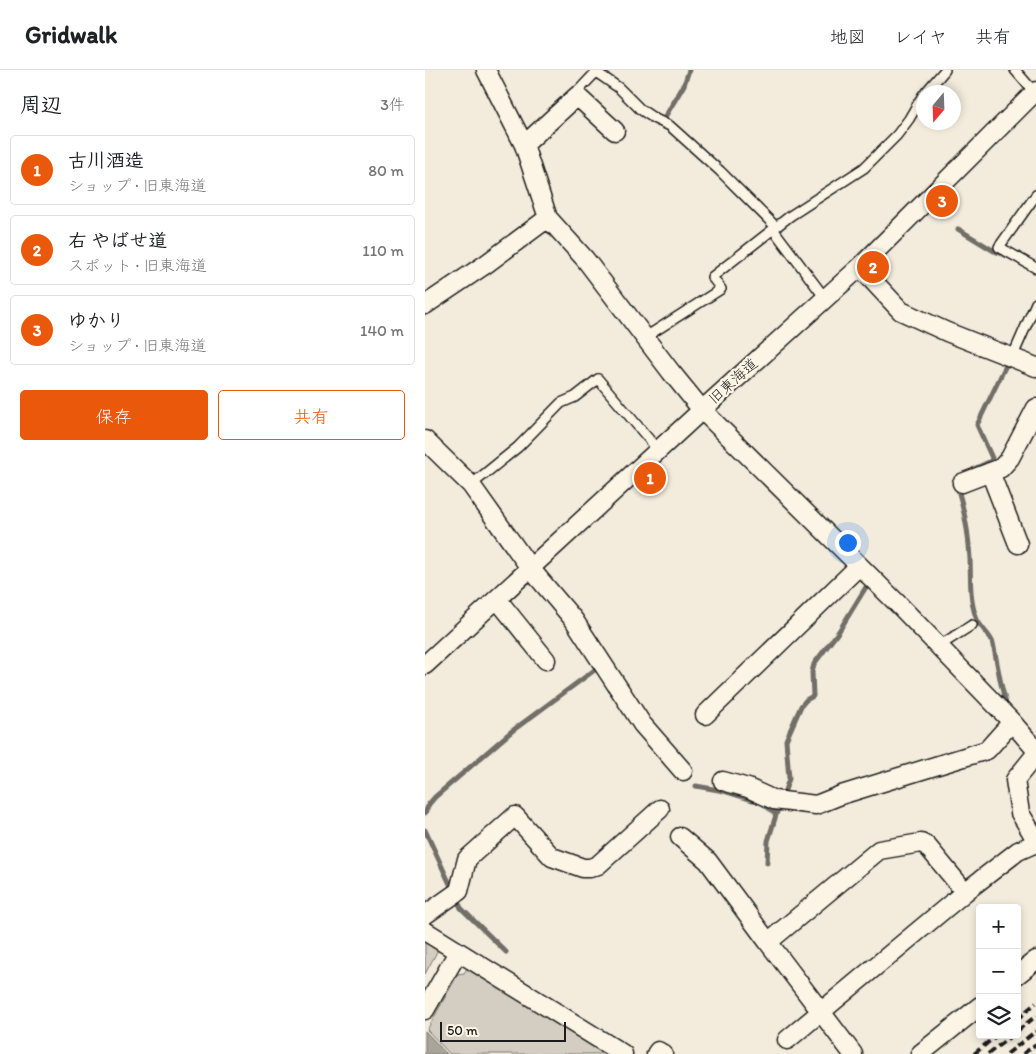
<!DOCTYPE html>
<html lang="ja">
<head>
<meta charset="utf-8">
<style>
	body { margin:0; font-family:Itim,"Klee One",sans-serif; background:#f2f2f2; color:#202124 }
	.controls { position:absolute; right:15px; bottom:15px; display:grid; overflow:hidden; border-radius:5px; box-shadow:0 2px 8px #0003 }
	.controls button { width:45px; height:45px; display:grid; place-items:center; padding:0; border:0; border-bottom:1px solid #e0e0e0; background:#fff; color:#202124; font:25px sans-serif }
	.compass { position:absolute; left:491px; top:15px; width:45px; height:45px; border-radius:50%; background:#fff; box-shadow:0 2px 8px #0003; rotate:199deg }
	.scale { position:absolute; left:15px; bottom:12px; width:126px; box-sizing:border-box; padding-left:5px; border:2px solid #1c1c1c; border-top:0; font-size:14px; line-height:18px; white-space:nowrap; color:#1c1c1c; -webkit-text-stroke:4px #fcf5e5; paint-order:stroke }
	.you { position:absolute; left:422px; top:472px; width:18px; height:18px; margin:-12px; border:4px solid #fff; border-radius:50%; background:#1a73e8; box-shadow:0 0 0 8px #1a73e833 }
	.badge { display:grid; place-items:center; width:32px; height:32px; border-radius:50%; background:#ea580c; color:#fff; font-size:16px; font-weight:700 }
	.pin { position:absolute; translate:-50% -50%; border:2px solid #fff; box-shadow:0 1px 5px #0006 }
	.list { margin:0; padding:0; list-style:none }
	h2 { display:flex; justify-content:space-between; align-items:center; height:65px; margin:0; padding:0 20px; font-size:21px }
	h2 small { font-size:16px; font-weight:400; color:#757577 }
	.list li { display:grid; grid-template-columns:32px 1fr auto; gap:15px; align-items:center; box-sizing:border-box; height:70px; margin:0 10px 10px; padding:0 10px; border:1px solid #e0e0e0; border-radius:5px }
	.list b { display:block; font-size:19px; white-space:nowrap }
	.list p { margin:0; font-size:16px; white-space:nowrap; color:#757577 }
	.list em { font-size:16px; font-style:normal; color:#757577 }
	.actions { display:flex; gap:10px; padding:15px 20px }
	.actions a { flex:1; padding:11px 0; border:1px solid #ea580c; border-radius:5px; text-align:center; font-size:18px; color:#ea580c }
	.actions .main { background:#ea580c; color:#fff }
	.icon { flex:none; width:28px; height:28px; fill:none; stroke:currentColor; stroke-width:2; stroke-linecap:round; stroke-linejoin:round }
	.map { position:relative; flex:none; width:611px; height:984px; overflow:hidden }
	header { display:flex; align-items:center; gap:30px; box-sizing:border-box; height:70px; padding:0 25px; background:#fff; border-bottom:1px solid #e0e0e0 }
	header strong { font-size:24px }
	nav { display:flex; gap:28px; margin-inline-start:auto; font-size:18px }
	main { display:flex }
	aside { flex:1; background:#fff }
	.map>svg:first-child { display:block }
	.green { fill:#d3cec1; stroke:#78756e }
	.water { fill:#aaa59b; stroke:#716e68 }
	.lines { fill:none; stroke-linecap:round; stroke-linejoin:round }
	.stream { stroke:#716e68; stroke-width:5 }
	.service-casing { stroke:#1c1c1c; stroke-width:12 }
	.minor-casing { stroke:#1c1c1c; stroke-width:21 }
	.service { stroke:#fcf5e5; stroke-width:9 }
	.minor { stroke:#fcf5e5; stroke-width:18 }
	.rail { stroke:#1c1c1c; stroke-width:4; stroke-dasharray:8 4; stroke-linecap:butt }
	.labels { text-anchor:middle; dominant-baseline:central; stroke-width:4.5; stroke-linejoin:round; paint-order:stroke }
	.street-label { font-size:15px; fill:#1c1c1c; stroke:#fcf5e5 }
</style>
</head>
<body>
<header>
<strong>Gridwalk</strong>
<nav><a>地図</a><a>レイヤ</a><a>共有</a></nav>
</header>
<main>
<aside>
<h2>周辺<small>3件</small></h2>
<ul class="list">
<li><span class="badge">1</span><div><b>古川酒造</b><p>ショップ · 旧東海道</p></div><em>80 m</em></li>
<li><span class="badge">2</span><div><b>右 やばせ道</b><p>スポット · 旧東海道</p></div><em>110 m</em></li>
<li><span class="badge">3</span><div><b>ゆかり</b><p>ショップ · 旧東海道</p></div><em>140 m</em></li>
</ul>
<div class="actions"><a class="main">保存</a><a>共有</a></div>
</aside>
<div class="map">
<svg width="611" height="984" viewBox="0 0 611 984">
	<rect width="100%" height="100%" fill="#f3ecdd"/>
	<filter id="ink" filterUnits="userSpaceOnUse"><feTurbulence type="fractalNoise" baseFrequency=".02" numOctaves="2"/><feDisplacementMap in="SourceGraphic" scale="10" xChannelSelector="R" yChannelSelector="G"/><feConvolveMatrix kernelMatrix="1 2 1 2 8 2 1 2 1" color-interpolation-filters="sRGB"/></filter>
	<g filter="url(#ink)">
		<!-- green -->
		<path class="green" d="M0,869L14,878L0,904Z
			M43,897L184,984H25L2,960L33,904L39,903Z"/>
		<!-- water -->
		<path class="water" d="M0,961L22,984H0Z"/>
		<g class="lines">
			<!-- stream -->
			<path class="stream" d="M243,56L240,47L259,15L264,0
				M533,159L569,181L585,187
				M549,399L566,391L567,388L552,355L584,289
				M532,416C539,439 544,465 545,489C546,508 544,528 551,547C554,557 564,563 568,573L576,614L581,634
				M271,716L299,721L328,730
				M339,734L351,745
				M0,743L4,734L10,727L87,661L175,596
				M0,760L36,838L81,882
				M342,793L343,771L351,745L364,709L361,670L376,636L381,630L388,626L387,602L389,594L414,561L441,517"/>
			<defs>
				<path id="service" d="M590,0L610,23
					M501,22L520,0
					M152,26L154,20L171,2L194,18L215,39L230,49L245,56L295,101L351,157
					M611,125L574,177L611,198
					M348,159L400,228
					M219,268L296,219L287,207L365,146L439,98L472,65L484,49L498,25
					M587,288L611,233
					M46,415L93,377L136,333L150,327L173,309L233,380
					M514,576L547,555"/>
				<path id="minor" d="M61,0L99,75L123,148L160,189L246,302L277,340L474,535L587,652L611,680
					M99,75L152,26L190,61
					M435,197L476,241L522,262L611,297
					M0,235L61,194L123,148
					M0,370L46,415L105,498L149,550L217,654L258,701
					M565,402L593,474
					M537,413L576,398L585,388L611,338
					M72,529L121,590
					M0,595L277,340L435,197L611,21
					M280,645L434,496
					M611,684L590,710L595,743L611,770
					M298,711L323,718L349,730L391,735L416,725L562,680L587,652
					M255,767L283,791L343,872
					M0,845L34,821L42,789L90,746L127,787L158,798H165L173,795L235,739
					M0,861L198,984
					M592,905L611,890
					M0,940L33,882
					M362,970L540,822L593,781L611,773
					M231,984L233,981L238,984
					M428,984L343,872L454,780L496,773L502,776L540,822
					M495,984L555,936"/>
			</defs>
			<!-- service casing -->
			<use href="#service" class="service-casing"/>
			<!-- minor casing -->
			<use href="#minor" class="minor-casing"/>
			<!-- service -->
			<use href="#service" class="service"/>
			<!-- minor -->
			<use href="#minor" class="minor"/>
			<!-- rail -->
			<path class="rail" d="M592,949L611,933
				M592,961L611,946
				M549,984L572,965
				M563,984L587,965
				M582,984L611,961
				M598,984L611,974"/>
		</g>
	</g>
	<g class="labels">
		<!-- street labels -->
		<g class="street-label">
			<text transform="translate(308 311) rotate(-42)">旧東海道</text>
		</g>
	</g>
</svg>
<div class="controls">
<button>+</button>
<button>−</button>
<button><svg class="icon" aria-label="layers" viewBox="0 0 24 24"><path d="M12 4l9 5-9 5-9-5zM3 14l9 5 9-5"/></svg></button>
</div>
<svg class="compass" viewBox="-18 -18 36 36"><path d="M0-13l5 13h-10z" fill="#e53935"/><path d="M0 13l5-13h-10z" fill="#757577"/></svg>
<div class="scale">50 m</div>
<div class="you"></div>
<div class="pin badge" style="left:225px;top:408px">1</div>
<div class="pin badge" style="left:448px;top:197px">2</div>
<div class="pin badge" style="left:517px;top:131px">3</div>
</div>
</main>
</body>
</html>
